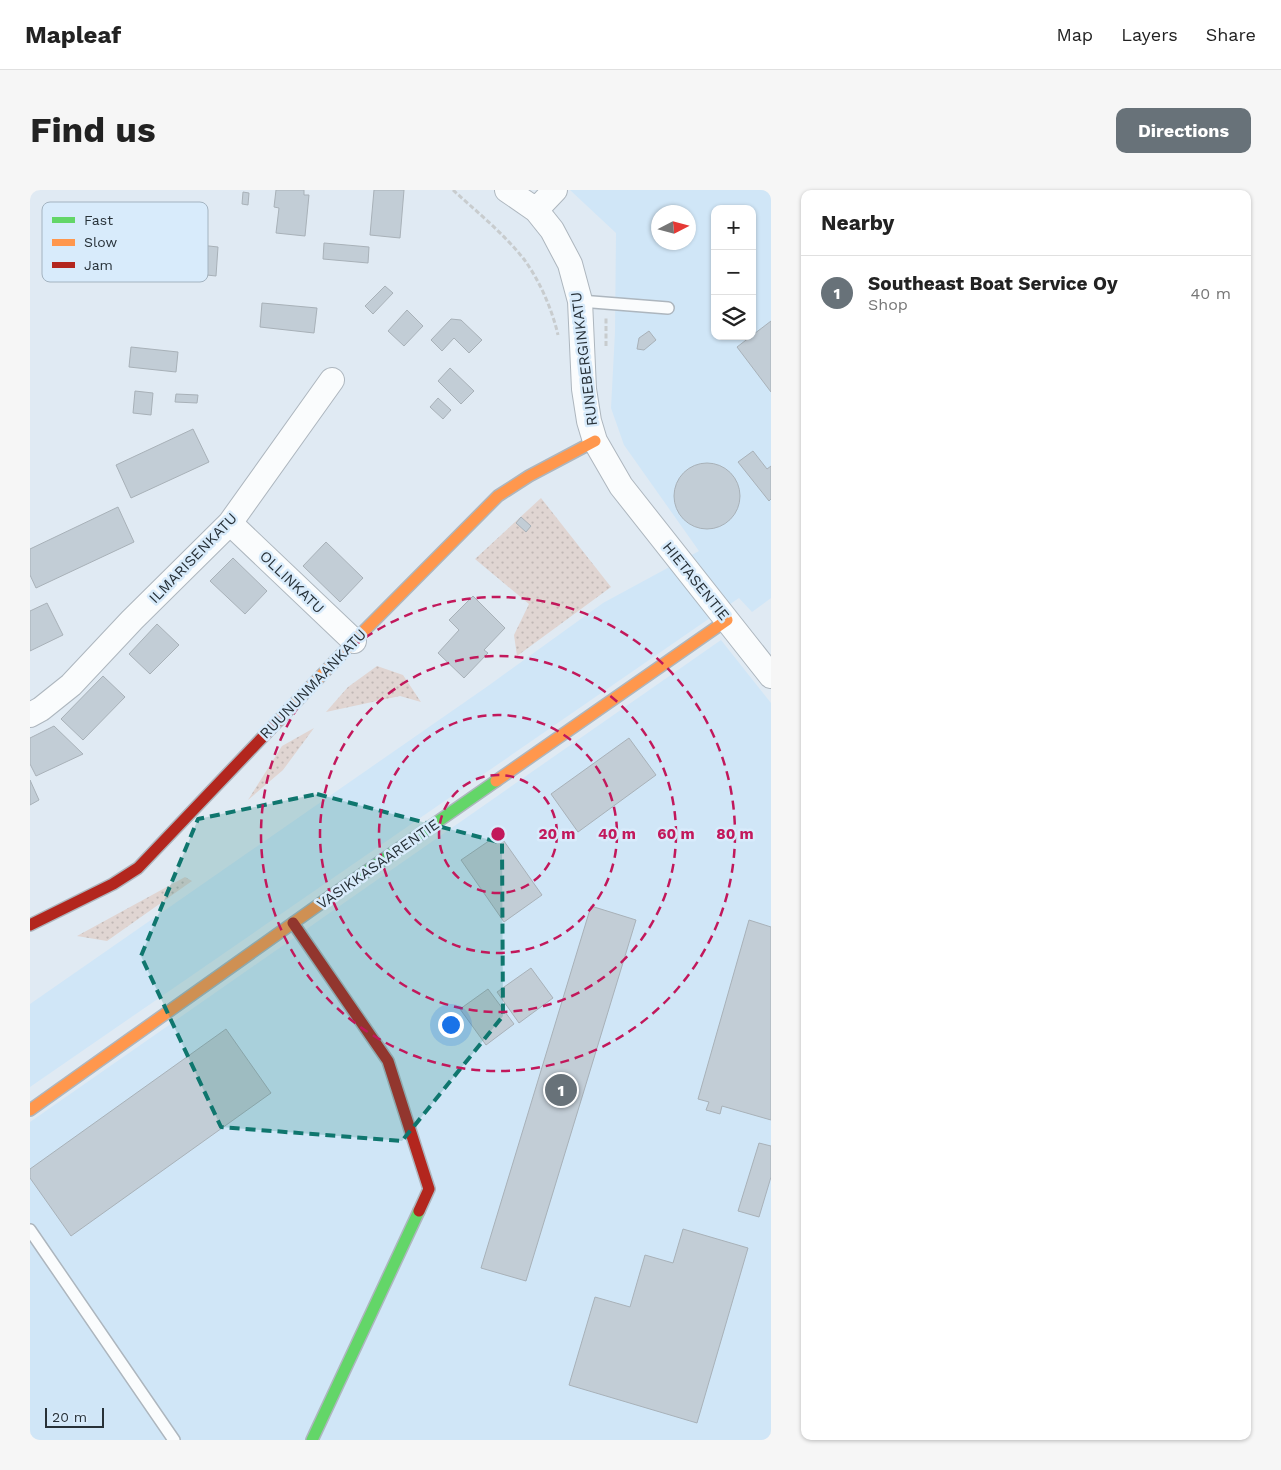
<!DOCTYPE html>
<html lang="en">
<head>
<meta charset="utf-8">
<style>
	body { margin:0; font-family:"Work Sans",sans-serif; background:#f6f6f6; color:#222 }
	.controls { position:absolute; right:15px; top:15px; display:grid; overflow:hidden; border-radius:10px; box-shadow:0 1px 4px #0004 }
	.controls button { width:45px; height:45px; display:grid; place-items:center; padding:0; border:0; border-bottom:1px solid #e0e0e0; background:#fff; color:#222; font:25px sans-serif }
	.compass { position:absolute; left:621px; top:15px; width:45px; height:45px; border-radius:50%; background:#fff; box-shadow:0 1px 4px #0004; rotate:84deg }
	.scale { position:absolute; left:15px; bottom:12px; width:59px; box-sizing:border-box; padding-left:5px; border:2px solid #273138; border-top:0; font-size:14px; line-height:18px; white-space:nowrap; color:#273138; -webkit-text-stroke:4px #d8ebfb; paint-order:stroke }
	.you { position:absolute; left:420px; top:834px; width:18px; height:18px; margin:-12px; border:4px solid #fff; border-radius:50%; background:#1a73e8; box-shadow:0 0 0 8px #1a73e833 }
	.badge { display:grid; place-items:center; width:32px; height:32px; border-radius:50%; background:#687279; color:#fff; font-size:16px; font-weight:700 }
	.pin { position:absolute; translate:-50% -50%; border:2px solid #fff; box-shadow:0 1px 5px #0006 }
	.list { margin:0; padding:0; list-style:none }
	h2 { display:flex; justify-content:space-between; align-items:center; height:65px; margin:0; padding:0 20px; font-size:21px }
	h2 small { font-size:16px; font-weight:400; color:#767676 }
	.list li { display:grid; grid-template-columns:32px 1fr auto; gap:15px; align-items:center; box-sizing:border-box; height:75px; padding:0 20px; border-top:1px solid #e0e0e0 }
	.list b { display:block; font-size:19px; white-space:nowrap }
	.list p { margin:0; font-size:16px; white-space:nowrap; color:#767676 }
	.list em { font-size:16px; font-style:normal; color:#767676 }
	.icon { flex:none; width:28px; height:28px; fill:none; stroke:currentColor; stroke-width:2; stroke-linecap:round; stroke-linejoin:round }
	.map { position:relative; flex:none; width:741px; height:1250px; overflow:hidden; border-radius:10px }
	header { display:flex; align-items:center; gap:30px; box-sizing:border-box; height:70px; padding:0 25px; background:#fff; border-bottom:1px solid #e0e0e0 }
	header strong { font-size:24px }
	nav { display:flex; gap:28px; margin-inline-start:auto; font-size:18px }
	.intro { display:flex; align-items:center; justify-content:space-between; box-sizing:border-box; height:120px; padding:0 30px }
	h1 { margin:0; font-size:35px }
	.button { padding:12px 22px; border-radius:10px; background:#687279; color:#fff; font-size:18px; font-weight:700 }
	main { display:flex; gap:30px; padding:0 30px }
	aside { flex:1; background:#fff; border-radius:10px; box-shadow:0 1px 4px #0004 }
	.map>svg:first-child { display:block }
	.built { fill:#d0e6f7; fill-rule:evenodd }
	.grass { fill:url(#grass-dots) }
	.building { fill:#c2cdd6; stroke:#a8b1b8 }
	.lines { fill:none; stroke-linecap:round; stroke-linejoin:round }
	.lane-casing { stroke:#adb6be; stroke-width:14 }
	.street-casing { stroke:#adb6be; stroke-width:26 }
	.fast-casing { stroke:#adb6be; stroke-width:14 }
	.slow-casing { stroke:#adb6be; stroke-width:14 }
	.jam-casing { stroke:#adb6be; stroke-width:14 }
	.path { stroke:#c8ccce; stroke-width:3; stroke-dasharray:5 2.5; stroke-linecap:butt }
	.lane { stroke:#fafcfd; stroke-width:11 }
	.street { stroke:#fafcfd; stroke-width:24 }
	.fast { stroke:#63d668; stroke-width:11 }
	.slow { stroke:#ff974d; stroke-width:11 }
	.jam { stroke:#b3261e; stroke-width:11 }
	.marked { fill:#0f766e; fill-opacity:0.2; stroke:#0f766e; stroke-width:4; stroke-dasharray:10 6; stroke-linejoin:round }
	.ring { fill:none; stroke:#c2185b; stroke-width:2.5; stroke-dasharray:9 6 }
	.labels { text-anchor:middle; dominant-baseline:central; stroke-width:5; stroke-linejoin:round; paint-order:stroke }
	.street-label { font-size:15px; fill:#273138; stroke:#d8ebfb }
	.key { fill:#d8ebfb; stroke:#a3b3c0; stroke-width:1 }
	.key-label { font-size:14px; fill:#273138 }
	.centre { fill:#c2185b; stroke:#d8ebfb; stroke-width:2.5 }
	.ring-label { font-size:15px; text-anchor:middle; font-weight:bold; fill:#c2185b; stroke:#d8ebfb; stroke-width:5; stroke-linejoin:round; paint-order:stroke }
</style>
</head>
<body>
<header>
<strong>Mapleaf</strong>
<nav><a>Map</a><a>Layers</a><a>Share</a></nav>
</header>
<div class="intro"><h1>Find us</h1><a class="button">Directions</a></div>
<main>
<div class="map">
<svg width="741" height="1250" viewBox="0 0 741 1250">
	<defs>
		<pattern id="grass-dots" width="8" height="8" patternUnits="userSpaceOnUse" patternTransform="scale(1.25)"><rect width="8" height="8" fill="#e0d5d2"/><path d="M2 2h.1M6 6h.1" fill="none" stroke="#c0b7b5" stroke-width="1.8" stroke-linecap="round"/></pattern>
	</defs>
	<rect width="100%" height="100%" fill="#e0eaf3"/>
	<!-- built -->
	<path class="built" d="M540,0H741V408L722,422L709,408L0,897V814L458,496L573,413L669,361L594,255L581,218L585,142L586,43ZM685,19H722V146H685ZM628,22H658V52H628Z
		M691,450L741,513V1250H0V932Z"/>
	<!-- grass -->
	<path class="grass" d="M511,308L581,397L487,466L484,445L499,414L445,369Z
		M347,476L373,485L391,512L370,506L296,522L318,497Z
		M284,538L253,580L218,610L252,556Z
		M155,687L162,691L77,751L47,746Z"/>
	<!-- building -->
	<path class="building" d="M246,0H274V5H279L275,46L246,43L249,18L244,17Z
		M344,0H374L370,48L340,45Z
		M213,2L219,3L218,15L212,14Z
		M294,53L339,57L338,73L293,69Z
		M161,54L188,57L186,86L158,83Z
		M355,96L363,103L343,124L335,116Z
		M232,113L287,118L284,143L230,137Z
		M377,120L393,136L374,156L358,141Z
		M421,129L431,130L452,150L439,163L424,148L412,161L401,150Z
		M741,131V202L707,157Z
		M619,141L626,150L614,160L607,159L609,148Z
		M101,157L148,162L146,182L99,177Z
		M420,178L444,201L431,214L408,191Z
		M105,201L123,203L121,225L103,223Z
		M146,204L168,205L167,213L145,212Z
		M408,208L421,220L413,229L400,217Z
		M163,239L179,272L101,308L86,275Z
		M723,261L737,279L741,276V309L739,311L708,272Z
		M644 306a33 33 0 1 1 66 0a33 33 0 1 1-66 0Z
		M88,317L104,352L6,398L0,385V359Z
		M491,327L501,336L496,342L486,333Z
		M296,352L333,388L310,412L273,376Z
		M203,368L237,401L215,424L180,391Z
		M443,406L475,438L454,460L458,463L434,488L408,463L429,440L419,430Z
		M17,413L33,445L0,461V421Z
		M127,434L149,455L120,484L99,464Z
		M73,486L95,507L53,550L31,529Z
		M24,536L53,564L6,586L0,574V548Z
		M599,548L626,585L548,642L521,604Z
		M0,590L9,610L0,615Z
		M469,644L512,705L474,732L431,670Z
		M561,716L606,730L496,1091L451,1078Z
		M719,730L741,737V930L692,916L690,924L676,920L679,912L668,909Z
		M501,778L523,808L489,833L467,802Z
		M458,799L484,834L456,855L430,819Z
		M196,839L241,903L41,1046L0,988V979Z
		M729,953L741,956V987L729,1027L708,1021Z
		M653,1039L718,1058L667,1233L539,1195L565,1107L600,1117L615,1065L643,1073Z"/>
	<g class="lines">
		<defs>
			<path id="lane" d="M550,111L638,118
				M0,1040L144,1250"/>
			<path id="street" d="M477,0L506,20L522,40L540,74L550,111L554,199L559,231L565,251L591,296L741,486
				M506,20L525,0
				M200,333L324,451
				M0,525L11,519L41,495L102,430L200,333L302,190"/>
			<path id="fast" d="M301,706L466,591
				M282,1250L389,1021"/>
			<path id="slow" d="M248,531L324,451L468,306L499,286L565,251
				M466,591L697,430
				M0,920L301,706"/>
			<path id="jam" d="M263,733L358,871L399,999L389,1021
				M0,735L83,694L108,678L248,531"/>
		</defs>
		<!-- lane casing -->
		<use href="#lane" class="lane-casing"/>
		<!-- street casing -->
		<use href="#street" class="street-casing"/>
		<!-- fast casing -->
		<use href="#fast" class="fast-casing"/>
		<!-- slow casing -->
		<use href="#slow" class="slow-casing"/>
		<!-- jam casing -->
		<use href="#jam" class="jam-casing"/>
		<!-- path -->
		<path class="path" d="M423,0C446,21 473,43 493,68C509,89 522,119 528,145
			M576,156V127"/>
		<!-- lane -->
		<use href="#lane" class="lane"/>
		<!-- street -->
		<use href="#street" class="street"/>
		<!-- fast -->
		<use href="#fast" class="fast"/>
		<!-- slow -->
		<use href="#slow" class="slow"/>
		<!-- jam -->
		<use href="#jam" class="jam"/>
	</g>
	<!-- marked area -->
	<path class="marked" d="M287,604L472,653L473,826L372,951L191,937L111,766L168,629Z"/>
	<!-- distance rings -->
	<g class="ring">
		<circle cx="468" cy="644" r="59"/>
		<circle cx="468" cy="644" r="119"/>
		<circle cx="468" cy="644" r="178"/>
		<circle cx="468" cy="644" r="237"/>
	</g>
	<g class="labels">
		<!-- street labels -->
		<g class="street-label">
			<text transform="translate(554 169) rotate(-97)">RUNEBERGINKATU</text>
			<text transform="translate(163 368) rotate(-46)">ILMARISENKATU</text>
			<text transform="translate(666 391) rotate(51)">HIETASENTIE</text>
			<text transform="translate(262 392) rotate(44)">OLLINKATU</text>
			<text transform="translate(283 494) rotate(-46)">RUUNUNMAANKATU</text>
			<text transform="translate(348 674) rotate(-35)">VASIKKASAARENTIE</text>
		</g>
	</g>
	<!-- legend -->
	<rect x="12" y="12" width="166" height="80" rx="8" class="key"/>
	<rect x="22" y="27" width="23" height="6" fill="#63d668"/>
	<rect x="22" y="49" width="23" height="7" fill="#ff974d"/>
	<rect x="22" y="72" width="23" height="6" fill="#b3261e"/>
	<g class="key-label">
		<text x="54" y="35">Fast</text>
		<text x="54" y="57">Slow</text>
		<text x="54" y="80">Jam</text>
	</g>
	<circle cx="468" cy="644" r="8" class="centre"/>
	<g class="ring-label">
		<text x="527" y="649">20 m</text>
		<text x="587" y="649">40 m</text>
		<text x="646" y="649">60 m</text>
		<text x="705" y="649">80 m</text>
	</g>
</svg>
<div class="controls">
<button>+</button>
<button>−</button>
<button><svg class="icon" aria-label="layers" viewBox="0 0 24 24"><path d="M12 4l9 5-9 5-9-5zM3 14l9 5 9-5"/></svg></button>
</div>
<svg class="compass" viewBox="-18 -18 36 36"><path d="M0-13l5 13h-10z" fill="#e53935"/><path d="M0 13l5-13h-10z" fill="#767676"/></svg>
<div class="scale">20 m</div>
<div class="you"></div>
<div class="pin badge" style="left:531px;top:900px">1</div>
</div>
<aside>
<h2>Nearby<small></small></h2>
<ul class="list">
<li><span class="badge">1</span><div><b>Southeast Boat Service Oy</b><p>Shop</p></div><em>40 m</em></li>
</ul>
</aside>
</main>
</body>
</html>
